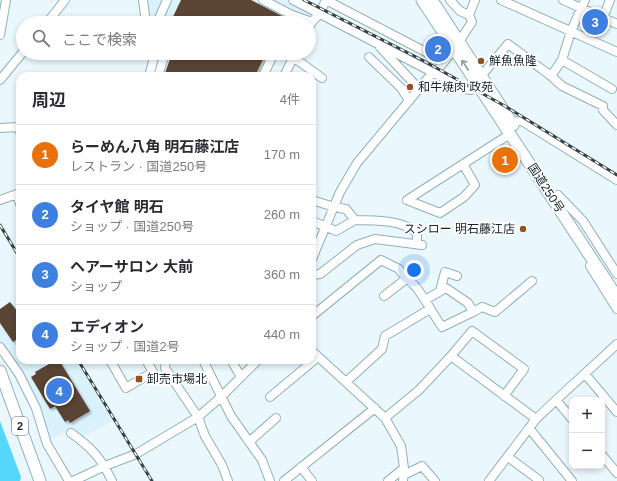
<!DOCTYPE html>
<html lang="ja">
<head>
<meta charset="utf-8">
<style>
	body { margin:0; font-family:Arial,"Noto Sans JP",sans-serif; background:#f7f7f7; color:#2b2b33 }
	.controls { position:absolute; right:12px; bottom:12px; display:grid; overflow:hidden; border-radius:8px; box-shadow:0 2px 6px #0003 }
	.controls button { width:36px; height:36px; display:grid; place-items:center; padding:0; border:0; border-bottom:1px solid #e1e1e2; background:#fff; color:#2b2b33; font:20px sans-serif }
	.you { position:absolute; left:414px; top:270px; width:14px; height:14px; margin:-10px; border:3px solid #fff; border-radius:50%; background:#1a73e8; box-shadow:0 0 0 6px #1a73e833 }
	.badge { display:grid; place-items:center; width:26px; height:26px; border-radius:50%; background:#d93025; color:#fff; font-size:13px; font-weight:700 }
	.pin { position:absolute; translate:-50% -50%; border:2px solid #fff; box-shadow:0 1px 4px #0006 }
	.list { margin:0; padding:0; list-style:none }
	h2 { display:flex; justify-content:space-between; align-items:center; height:52px; margin:0; padding:0 16px; font-size:17px }
	h2 small { font-size:13px; font-weight:400; color:#7c7c81 }
	.list li { display:grid; grid-template-columns:26px 1fr auto; gap:12px; align-items:center; box-sizing:border-box; height:60px; padding:0 16px; border-top:1px solid #e1e1e2 }
	.list b { display:block; font-size:15px; white-space:nowrap }
	.list p { margin:0; font-size:13px; white-space:nowrap; color:#7c7c81 }
	.list em { font-size:13px; font-style:normal; color:#7c7c81 }
	.icon { flex:none; width:22px; height:22px; fill:none; stroke:currentColor; stroke-width:2; stroke-linecap:round; stroke-linejoin:round }
	.map { position:relative; flex:none; width:617px; height:481px; overflow:hidden }
	.search { position:absolute; background:#fff; box-shadow:0 2px 6px #0003; left:16px; top:16px; width:300px; height:44px; display:flex; align-items:center; gap:10px; box-sizing:border-box; padding:0 14px; border-radius:22px; color:#7c7c81; font-size:15px }
	.panel { position:absolute; background:#fff; box-shadow:0 2px 6px #0003; left:16px; top:72px; width:300px; height:292px; border-radius:12px }
	.map>svg:first-child { display:block }
	.built { fill:#d9f2fb }
	.water { fill:#55d6fb }
	.building { fill:#5a4436; filter:url(#shadow) }
	.lines { fill:none; stroke-linecap:round; stroke-linejoin:round }
	.minor-casing { stroke:#90b0ba; stroke-width:10 }
	.highway-casing { stroke:#90b0ba; stroke-width:13 }
	.minor { stroke:#fff; stroke-width:8 }
	.highway { stroke:#fff; stroke-width:11 }
	.rail-casing { stroke:#354246; stroke-width:3 }
	.rail { stroke:#fff; stroke-width:1.5; stroke-dasharray:4.5; stroke-linecap:butt }
	.oneway { stroke:#979c9e }
	.poi-dot { fill:#945122; stroke:#fff; stroke-width:1.5 }
	.labels { text-anchor:middle; dominant-baseline:central; stroke-width:4; stroke-linejoin:round; paint-order:stroke }
	.shield { fill:#fff; stroke:#5d6668; stroke-width:1 }
	.shield-label { font-size:11px; font-weight:bold; fill:#172428 }
	.poi-label { font-size:12px; fill:#172428; stroke:#fff; text-anchor:start }
	.street-label { font-size:12px; fill:#172428; stroke:#fff }
</style>
</head>
<body>
<div class="map">
<svg width="617" height="481" viewBox="0 0 617 481">
	<defs>
		<filter id="shadow"><feDropShadow dx="2" dy="2" stdDeviation="1" flood-color="#0004"/></filter>
	</defs>
	<rect width="100%" height="100%" fill="#eaf7fc"/>
	<!-- built -->
	<path class="built" d="M146,0H286L312,12L307,23H148Z
		M20,309V360H76L113,421L82,437L72,429L49,440L22,375L0,342V323Z"/>
	<!-- water -->
	<path class="water" d="M0,421L21,477L20,481H0Z"/>
	<!-- building -->
	<path class="building" d="M181,0H251L284,17L281,23H170Z
		M172,53H266L255,76H164Z
		M10,302L17,311L20,309V337L13,342L0,323V309Z
		M56,360H59L90,411L70,423L68,420L65,422L55,406L50,409L31,377L36,374L35,372Z"/>
	<g class="lines">
		<defs>
			<path id="minor" d="M143,0L146,23
				M263,0L292,15L312,22
				M293,0L465,89L471,90L478,86
				M326,0L443,61
				M450,0L460,11L469,15
				M501,0L617,52
				M563,0L617,24
				M585,0L571,31L562,60L612,89
				M603,18L610,0
				M47,23L65,0
				M157,23L167,0
				M288,23L292,15
				M309,27L312,22L320,13L326,0
				M0,35L6,0
				M380,47L419,89
				M293,57L322,78
				M369,57L401,88L409,100
				M562,60L551,76L562,86L603,106V110L617,125
				M482,75L508,44L551,76
				M149,76L154,58L153,53
				M158,76L163,60L161,53
				M263,76L274,53
				M284,76L295,54
				M0,80L23,52
				M511,122L522,121L617,180
				M0,128L18,127L20,132
				M463,164L475,185L464,197L440,213L407,200L510,134
				M17,194L20,204
				M558,195L583,221L617,274
				M0,200L20,193
				M312,200L334,207L346,209L355,220C376,221 400,219 417,233V244
				M312,221L336,231L355,220
				M312,259L340,192L357,163L428,78C444,66 461,39 472,22L469,15L475,0
				M590,266L617,309
				M312,275L320,274L357,245L375,239L422,245
				M440,291L445,272L457,276
				M384,296L406,279
				M473,312L482,307L495,312L532,281
				M312,316L381,260L399,269C403,277 410,280 416,287C426,300 433,314 442,327L473,312L468,303L446,288L425,300
				M0,347L19,374L36,408L47,444L69,481
				M312,351L385,418L401,446L404,468L403,481
				M451,356L472,331L524,369L504,396
				M110,360L126,388L153,372L146,360
				M166,360L165,368L198,417L205,436L222,465L228,481
				M203,360L231,416L262,460L270,481
				M231,360L241,377
				M585,374L617,412
				M346,382L382,349L385,336L430,309
				M270,397L318,357
				M556,400L572,419
				M385,418L419,390L451,356L536,419
				M529,428L572,481
				M71,433C92,448 101,458 112,481
				M249,442L276,418
				M602,455L617,473
				M508,457L539,480
				M301,467L312,481
				M404,475L422,466L435,481
				M73,481L105,466L136,454L198,417L221,397L258,360
				M284,481L375,408
				M388,481L404,468
				M489,481L536,419L556,400L617,344"/>
			<path id="highway" d="M422,0L617,297
				M432,0L513,125
				M0,371L40,481"/>
		</defs>
		<!-- minor casing -->
		<use href="#minor" class="minor-casing"/>
		<!-- highway casing -->
		<use href="#highway" class="highway-casing"/>
		<!-- minor -->
		<use href="#minor" class="minor"/>
		<!-- highway -->
		<use href="#highway" class="highway"/>
		<defs>
			<path id="rail" d="M304,0L422,60L503,105L617,175
				M0,225L20,258
				M78,360L152,481"/>
		</defs>
		<!-- rail casing -->
		<use href="#rail" class="rail-casing"/>
		<!-- rail -->
		<use href="#rail" class="rail"/>
	</g>
	<!-- one-way arrows -->
	<defs><path id="oneway-shaft" d="M-6 0H5M1.5-3L5.5 0L1.5 3" fill="none" stroke-width="1.6" stroke-linecap="round" stroke-linejoin="round"/></defs>
	<use class="oneway" href="#oneway-shaft" transform="translate(465 65) rotate(-123)"/>
	<!-- markers -->
	<g class="poi-dot">
		<circle cx="481" cy="61" r="4"/>
		<circle cx="410" cy="87" r="4"/>
		<circle cx="523" cy="229" r="4"/>
		<rect x="135" y="375" width="8" height="8" rx="2"/>
	</g>
	<g class="labels">
		<!-- shield labels -->
		<rect class="shield" x="12" y="417" width="16" height="18" rx="3"/>
		<g class="shield-label">
			<text x="20" y="426">2</text>
		</g>
		<!-- poi labels -->
		<g class="poi-label">
			<text x="489" y="61">鮮魚魚隆</text>
			<text x="418" y="87">和牛焼肉 政苑</text>
			<text x="515" y="229" text-anchor="end">スシロー 明石藤江店</text>
			<text x="147" y="379">卸売市場北</text>
		</g>
		<!-- street labels -->
		<g class="street-label">
			<text transform="translate(546 188) rotate(57)">国道250号</text>
		</g>
	</g>
</svg>
<div class="controls">
<button>+</button>
<button>−</button>
</div>
<div class="you"></div>
<div class="pin badge" style="left:505px;top:160px;background:#e8710a">1</div>
<div class="pin badge" style="left:438px;top:49px;background:#3f7fe0">2</div>
<div class="pin badge" style="left:595px;top:22px;background:#3f7fe0">3</div>
<div class="pin badge" style="left:59px;top:391px;background:#3f7fe0">4</div>
<div class="search"><svg class="icon" aria-label="search" viewBox="0 0 24 24"><circle cx="10" cy="10" r="6"/><path d="M15 15l6 6"/></svg>ここで検索</div>
<section class="panel">
<h2>周辺<small>4件</small></h2>
<ul class="list">
<li><span class="badge" style="background:#e8710a">1</span><div><b>らーめん八角 明石藤江店</b><p>レストラン · 国道250号</p></div><em>170 m</em></li>
<li><span class="badge" style="background:#3f7fe0">2</span><div><b>タイヤ館 明石</b><p>ショップ · 国道250号</p></div><em>260 m</em></li>
<li><span class="badge" style="background:#3f7fe0">3</span><div><b>ヘアーサロン 大前</b><p>ショップ</p></div><em>360 m</em></li>
<li><span class="badge" style="background:#3f7fe0">4</span><div><b>エディオン</b><p>ショップ · 国道2号</p></div><em>440 m</em></li>
</ul>
</section>
</div>
</body>
</html>
